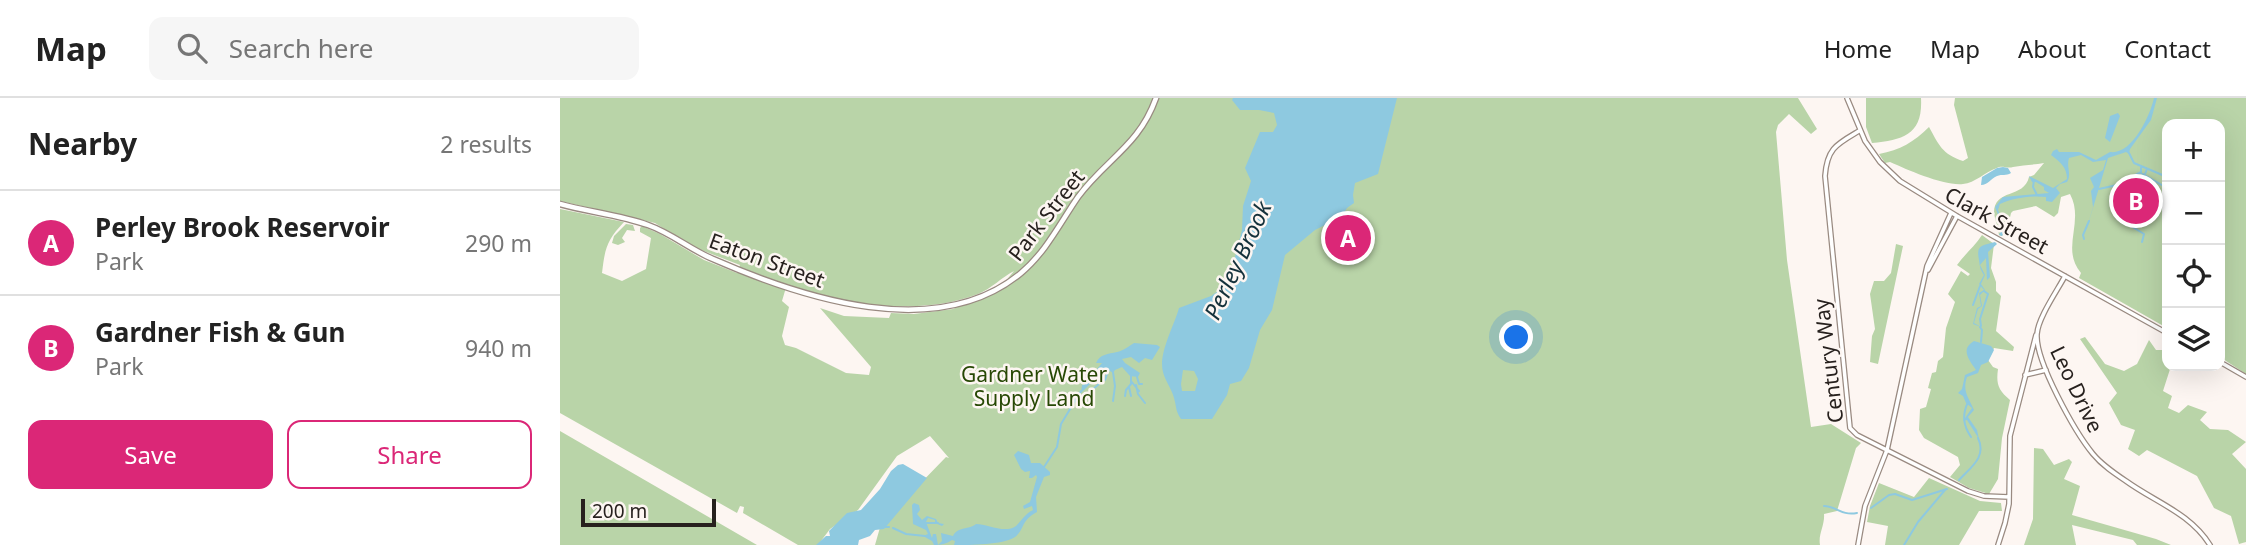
<!DOCTYPE html>
<html lang="en">
<head>
<meta charset="utf-8">
<style>
	body { margin:0; font-family:"Noto Sans",sans-serif; background:#f6f6f6; color:#222 }
	.controls { position:absolute; right:21px; top:21px; display:grid; overflow:hidden; border-radius:14px; box-shadow:0 7px 28px #0002 }
	.controls button { width:63px; height:63px; display:grid; place-items:center; padding:0; border:0; border-bottom:2px solid #e0e0e0; background:#fff; color:#222; font:35px sans-serif }
	.scale { position:absolute; left:21px; bottom:18px; width:135px; box-sizing:border-box; padding-left:7px; border:4px solid #27211e; border-top:0; font-size:19px; line-height:24px; white-space:nowrap; color:#27211e; -webkit-text-stroke:5px #fdf6f2; paint-order:stroke }
	.you { position:absolute; left:957px; top:240px; width:24px; height:24px; margin:-18px; border:5px solid #fff; border-radius:50%; background:#1a73e8; box-shadow:0 0 0 10px #1a73e833 }
	.badge { display:grid; place-items:center; width:46px; height:46px; border-radius:50%; background:#db2777; color:#fff; font-size:23px; font-weight:700 }
	.pin { position:absolute; translate:-50% -50%; border:4px solid #fff; box-shadow:0 2px 7px #0006 }
	.list { margin:0; padding:0; list-style:none }
	h2 { display:flex; justify-content:space-between; align-items:center; height:91px; margin:0; padding:0 28px; font-size:30px }
	h2 small { font-size:23px; font-weight:400; color:#767676 }
	.list li { display:grid; grid-template-columns:46px 1fr auto; gap:21px; align-items:center; box-sizing:border-box; height:105px; padding:0 28px; border-top:2px solid #e0e0e0 }
	.list b { display:block; font-size:26px; white-space:nowrap }
	.list p { margin:0; font-size:23px; white-space:nowrap; color:#767676 }
	.list em { font-size:23px; font-style:normal; color:#767676 }
	.actions { display:flex; gap:14px; padding:21px 28px }
	.actions a { flex:1; padding:16px 0; border:2px solid #db2777; border-radius:14px; text-align:center; font-size:24px; color:#db2777 }
	.actions .main { background:#db2777; color:#fff }
	.icon { flex:none; width:38px; height:38px; fill:none; stroke:currentColor; stroke-width:2; stroke-linecap:round; stroke-linejoin:round }
	.map { position:relative; flex:none; width:1686px; height:447px; overflow:hidden }
	header { display:flex; align-items:center; gap:42px; box-sizing:border-box; height:98px; padding:0 35px; background:#fff; border-bottom:2px solid #e0e0e0 }
	header strong { font-size:33px }
	nav { display:flex; gap:38px; margin-inline-start:auto; font-size:24px }
	.search { width:490px; height:63px; background:#f6f6f6; display:flex; align-items:center; gap:18px; box-sizing:border-box; padding:0 24px; border-radius:14px; color:#767676; font-size:26px }
	main { display:flex }
	aside { flex:1; background:#fff }
	.map>svg:first-child { display:block }
	.green { fill:#b9d4a8; fill-rule:evenodd }
	.water { fill:#8ec9e0; fill-rule:evenodd }
	.lines { fill:none; stroke-linecap:round; stroke-linejoin:round }
	.stream { stroke:#8ec9e0; stroke-width:2 }
	.minor-casing { stroke:#998a81; stroke-width:6 }
	.tertiary-casing { stroke:#998a81; stroke-width:7 }
	.minor { stroke:#fff; stroke-width:3.5 }
	.tertiary { stroke:#fff; stroke-width:4.5 }
	.labels { text-anchor:middle; dominant-baseline:central; stroke-width:5; stroke-linejoin:round; paint-order:stroke }
	.street-label { font-size:21px; fill:#27211e; stroke:#fdf6f2 }
	.park-label { font-size:21px; fill:#274804; stroke:#fdf6f2 }
	.water-label { font-size:23px; font-style:italic; fill:#14313b; stroke:#fdf6f2 }
</style>
</head>
<body>
<header>
<strong>Map</strong>
<div class="search"><svg class="icon" aria-label="search" viewBox="0 0 24 24"><circle cx="10" cy="10" r="6"/><path d="M15 15l6 6"/></svg>Search here</div>
<nav><a>Home</a><a>Map</a><a>About</a><a>Contact</a></nav>
</header>
<main>
<aside>
<h2>Nearby<small>2 results</small></h2>
<ul class="list">
<li><span class="badge">A</span><div><b>Perley Brook Reservoir</b><p>Park</p></div><em>290 m</em></li>
<li><span class="badge">B</span><div><b>Gardner Fish &amp; Gun</b><p>Park</p></div><em>940 m</em></li>
</ul>
<div class="actions"><a class="main">Save</a><a>Share</a></div>
</aside>
<div class="map">
<svg width="1686" height="447" viewBox="0 0 1686 447">
	<rect width="100%" height="100%" fill="#fdf6f2"/>
	<!-- green -->
	<path class="green" d="M0,0H1238L1257,31L1251,36L1229,16L1218,27L1216,34L1227,162L1251,329L1271,326L1301,345L1296,350L1277,413L1264,416C1265,427 1258,436 1260,447H315L321,426L386,359L389,360L370,338L337,358L298,412L270,431L258,447H238L183,415L184,409L180,408L177,415L0,315V111L64,124C46,143 45,151 42,175L62,183L86,171L91,140L80,134V130L82,128L100,136L144,162L177,175L180,167L131,148L95,125L0,103ZM454,173L438,192L393,211L354,216L331,215L329,220L284,218L260,210L311,269L309,277L286,275L236,250L225,247L222,238L229,209L222,203L227,186C282,208 362,218 418,196C431,191 442,179 454,173Z
		M1306,0H1361C1363,36 1344,42 1312,45L1306,29Z
		M1395,0H1686V276L1660,259V26H1607V230L1519,180L1521,175C1500,150 1525,124 1510,96L1501,99L1498,115L1494,119L1476,108L1453,113L1451,115L1448,128L1442,138L1439,137C1438,129 1435,122 1434,115C1434,90 1464,101 1469,79L1474,77L1484,65C1473,67 1463,67 1453,69C1447,71 1442,67 1437,70C1425,74 1415,85 1403,86C1384,88 1348,72 1330,64L1325,65L1319,56C1340,52 1354,44 1369,29C1379,47 1382,56 1403,63L1408,60L1394,7Z
		M66,126L73,127L75,133L67,132L62,140L65,144L58,147L52,145L54,138Z
		M1422,137L1434,146L1431,170L1436,184V193L1441,198L1436,233L1454,249L1453,253L1434,250L1428,262L1433,269L1438,271C1436,286 1438,292 1450,302L1442,340L1438,381L1429,396L1409,390L1390,379L1400,367L1398,359L1364,340L1359,332L1360,311L1366,309L1371,291L1368,290L1372,275L1376,274L1378,263L1383,259L1386,230L1395,204L1388,196L1401,173L1408,178L1410,176L1397,167C1405,156 1414,149 1422,137Z
		M1336,146L1343,148L1318,266L1310,264L1312,238L1315,231L1310,196L1314,183H1324L1331,175Z
		M1525,239L1545,266L1564,273L1577,266L1589,242L1596,252H1602L1607,248V268H1611L1603,293L1612,298L1608,310L1619,315L1628,307L1647,314L1640,322L1650,331L1668,332L1686,344L1672,356L1686,371V444L1679,446L1671,418L1654,410L1637,378L1587,352L1579,358L1568,351L1575,332L1561,327L1549,305L1557,295L1520,241Z
		M0,333L197,447H0Z
		M1474,350L1483,351L1494,367L1509,361L1512,364L1504,381L1520,388L1512,417L1596,441L1611,447H1577L1573,442L1512,427L1516,447H1464L1473,421Z
		M1369,380L1420,403L1441,405L1442,413H1419L1399,447H1325L1328,428L1307,424L1310,408L1319,385L1354,399Z"/>
	<!-- water -->
	<path class="water" d="M673,0H837L818,76L795,85L793,97L794,105L787,110L779,123H773L755,132L725,157L712,212L700,232L689,270L681,283L670,286L667,297L652,321H621C615,312 617,310 614,300C612,291 605,283 603,274C598,256 614,228 619,210L651,198L668,186L682,132L683,108L691,83L685,70L700,34H713L717,27L714,15L699,12H680L672,2ZM623,272L634,273L638,281L635,293H622L621,286Z
		M1594,0H1597L1591,22L1570,51L1569,56L1566,54L1548,60L1526,133L1533,109L1531,93L1534,89L1530,80L1543,72L1546,62L1533,64L1521,57L1509,60C1506,69 1512,76 1507,84L1500,86L1496,90L1500,95L1492,104L1486,103V99C1472,97 1452,100 1440,106L1438,112L1446,132L1442,138L1439,137L1443,129L1435,109L1443,99L1489,95L1484,92V89L1476,84H1472L1469,78L1493,90L1507,81C1507,69 1500,64 1491,57L1493,53L1497,51L1499,54H1519L1536,62L1550,54C1572,57 1590,18 1594,0Z
		M1558,15L1560,18L1550,44L1545,40L1550,18Z
		M1443,69L1448,70L1451,75C1446,78 1442,76 1437,78C1430,81 1428,87 1421,87L1422,79L1437,70Z
		M1435,144L1437,146L1428,154L1430,179L1427,182L1426,160L1420,167L1425,177L1421,186L1425,192L1420,197L1422,208L1418,211L1414,225L1421,229L1413,226L1417,210L1421,208L1419,195L1424,192L1419,186L1424,177C1420,171 1420,169 1419,162C1416,147 1421,148 1435,144Z
		M1414,243L1431,248L1434,252L1428,264L1421,267L1418,275L1407,279C1402,294 1409,300 1414,312L1408,319L1417,332L1419,341L1407,322L1403,323L1412,310L1406,305L1403,298L1398,295L1402,291L1405,277L1416,272C1409,262 1400,251 1414,243Z
		M574,245L597,247L600,249L592,262L585,260L579,265L571,259L562,261L565,265L580,275L578,279L570,278L562,269L555,272L553,275L550,273L547,275L546,273L543,274V270L536,280L521,295L522,287L531,284L532,277L542,265H536C540,256 548,256 557,254C563,253 569,248 574,245Z
		M458,353L469,357L471,365H480L490,374V377L484,379L476,399L477,414C461,422 465,431 455,439C442,447 411,447 394,447L395,443L392,442C386,446 382,447 374,447L372,443L363,438L368,436L366,432L353,426L352,407L354,405L359,407L360,412L357,416L362,422L367,418L376,421L378,425L384,426L382,428L375,425V422L368,420L366,424L372,440L373,436H376L378,447L382,443L381,435L393,438C398,428 409,432 416,426C427,426 445,436 456,428C462,422 465,416 473,412L472,408L464,411L463,408L470,404L477,379L476,377L472,380H469L470,373L465,374L461,371L454,357Z
		M343,366L367,380L324,431L315,432L310,438L299,442L298,447H256L266,438H270L269,433L287,415L301,412L320,391L331,373L338,367Z"/>
	<g class="lines">
		<!-- stream -->
		<path class="stream" d="M1569,55L1574,65L1607,79
			M1581,68V75L1607,90
			M1474,82L1473,89L1477,97
			M1539,91L1557,87L1581,74
			M1524,141L1523,137L1529,123
			M1582,144L1584,136L1566,125L1587,71
			M1413,207L1420,188
			M1421,228L1420,221L1428,196L1424,193
			M1420,229L1422,232L1421,244
			M553,274L555,288L553,303
			M577,279L579,286H582
			M545,282L548,273
			M571,283L579,293
			M576,287L578,296L585,305
			M569,289L571,298
			M532,292L539,286L543,273
			M565,298L566,292L571,286V277
			M1408,304C1402,317 1403,327 1411,339
			M484,369L497,349L501,326L521,293
			M1399,382C1411,369 1427,359 1418,340
			M1264,408C1276,408 1281,418 1297,415
			M1311,410L1329,397L1335,396L1352,402L1387,391
			M365,425H378
			M325,429H329
			M333,430L346,436L365,438
			M1344,447L1358,424L1385,392"/>
		<defs>
			<path id="minor" d="M1287,0L1305,43L1320,64L1340,83L1397,118L1607,235
				M1299,33C1277,46 1267,50 1265,78L1290,330L1297,337L1408,393L1424,398L1449,399
				M1368,172L1397,118
				M1505,178C1497,193 1478,220 1477,236C1475,263 1515,334 1533,356C1542,367 1554,375 1566,383C1595,404 1630,415 1650,447
				M1660,264L1686,279
				M1465,277L1486,272
				M1298,447L1305,408L1327,352L1367,168L1391,115
				M1438,447L1445,425L1449,406L1450,338L1476,237"/>
			<path id="tertiary" d="M0,106C29,114 60,117 88,127C111,135 131,152 153,161C242,200 377,245 461,175C486,154 500,125 518,99C546,61 579,48 596,0"/>
		</defs>
		<!-- minor casing -->
		<use href="#minor" class="minor-casing"/>
		<!-- tertiary casing -->
		<use href="#tertiary" class="tertiary-casing"/>
		<!-- minor -->
		<use href="#minor" class="minor"/>
		<!-- tertiary -->
		<use href="#tertiary" class="tertiary"/>
	</g>
	<g class="labels">
		<!-- street labels -->
		<g class="street-label">
			<text transform="translate(486 117) rotate(-52)">Park Street</text>
			<text transform="translate(1437 122) rotate(29)">Clark Street</text>
			<text transform="translate(207 162) rotate(20)">Eaton Street</text>
			<text transform="translate(1268 263) rotate(-97)">Century Way</text>
			<text transform="translate(1517 291) rotate(64)">Leo Drive</text>
		</g>
		<!-- park labels -->
		<g class="park-label">
			<text x="474" y="276">Gardner Water<tspan x="474" dy="24">Supply Land</tspan></text>
		</g>
		<!-- water labels -->
		<g class="water-label">
			<text transform="translate(677 162) rotate(-65)">Perley Brook</text>
		</g>
	</g>
</svg>
<div class="controls">
<button>+</button>
<button>−</button>
<button><svg class="icon" aria-label="locate" viewBox="0 0 24 24"><circle cx="12" cy="12" r="6"/><path d="M12 2v4M12 18v4M2 12h4M18 12h4"/></svg></button>
<button><svg class="icon" aria-label="layers" viewBox="0 0 24 24"><path d="M12 4l9 5-9 5-9-5zM3 14l9 5 9-5"/></svg></button>
</div>
<div class="scale">200 m</div>
<div class="you"></div>
<div class="pin badge" style="left:788px;top:140px">A</div>
<div class="pin badge" style="left:1576px;top:103px">B</div>
</div>
</main>
</body>
</html>
